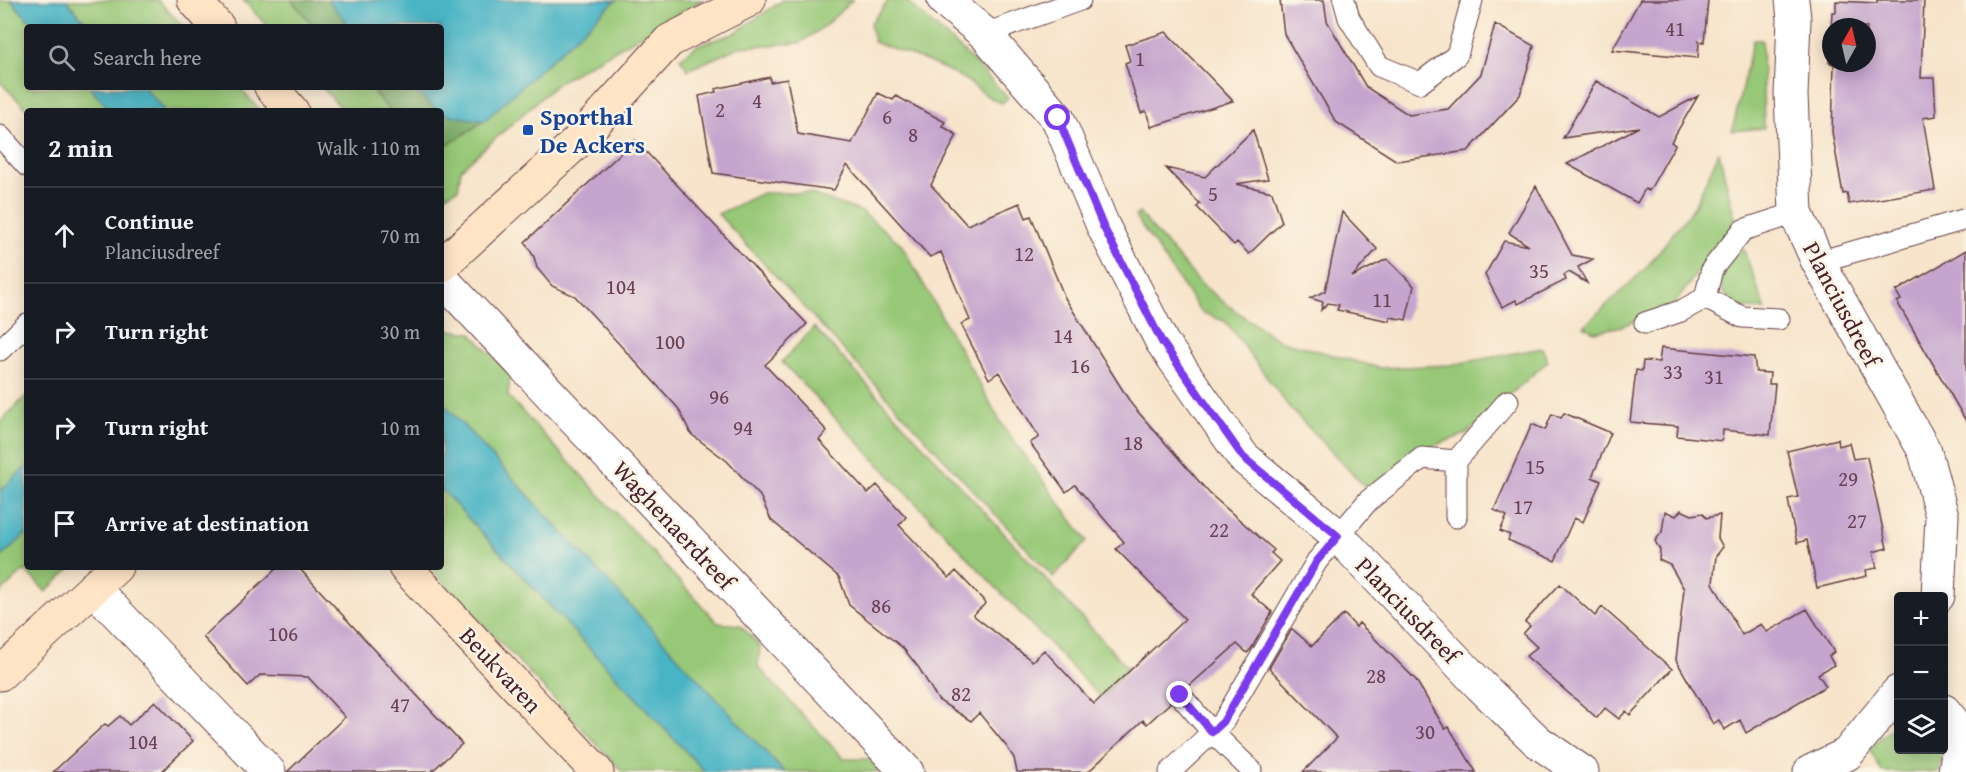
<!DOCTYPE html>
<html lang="en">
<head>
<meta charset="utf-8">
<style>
	body { margin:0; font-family:"Gentium Book Plus",serif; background:#20242c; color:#f1f3f6 }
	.controls { position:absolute; right:18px; bottom:18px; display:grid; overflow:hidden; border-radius:6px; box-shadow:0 3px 15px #0003 }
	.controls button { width:54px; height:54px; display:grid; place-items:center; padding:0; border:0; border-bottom:2px solid #363941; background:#171b24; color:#f1f3f6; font:30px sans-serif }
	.compass { position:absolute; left:1822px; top:18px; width:54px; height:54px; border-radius:50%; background:#171b24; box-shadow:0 3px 15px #0003; rotate:8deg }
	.stop { position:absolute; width:18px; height:18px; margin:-14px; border:4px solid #7c3aed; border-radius:50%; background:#fff }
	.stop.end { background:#7c3aed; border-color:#fff; box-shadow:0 2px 6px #0008 }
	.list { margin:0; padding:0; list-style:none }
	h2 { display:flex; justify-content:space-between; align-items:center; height:78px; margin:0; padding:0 24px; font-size:26px }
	h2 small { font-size:20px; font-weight:400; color:#9ea1a6 }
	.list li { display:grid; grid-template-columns:39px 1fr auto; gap:18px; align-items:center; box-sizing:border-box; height:96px; padding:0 24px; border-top:2px solid #363941 }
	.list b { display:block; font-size:22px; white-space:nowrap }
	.list p { margin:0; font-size:20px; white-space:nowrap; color:#9ea1a6 }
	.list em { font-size:20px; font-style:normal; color:#9ea1a6 }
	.icon { flex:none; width:33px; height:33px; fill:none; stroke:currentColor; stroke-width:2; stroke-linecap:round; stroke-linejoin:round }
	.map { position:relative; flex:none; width:1966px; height:772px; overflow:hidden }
	.search { position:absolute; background:#171b24; box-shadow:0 3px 15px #0003; left:24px; top:24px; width:420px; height:66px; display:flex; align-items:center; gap:15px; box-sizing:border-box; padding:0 21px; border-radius:6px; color:#9ea1a6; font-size:22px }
	.panel { position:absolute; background:#171b24; box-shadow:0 3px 15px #0003; left:24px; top:108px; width:420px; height:462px; border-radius:6px }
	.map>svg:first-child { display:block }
	.green { fill:#97c877; stroke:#707451; stroke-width:1.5 }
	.forest { fill:#79ac68; stroke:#62664a; stroke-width:1.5 }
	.water { fill:#48b4c5; stroke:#496a78; stroke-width:1.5 }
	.building { fill:#c5a4ce; fill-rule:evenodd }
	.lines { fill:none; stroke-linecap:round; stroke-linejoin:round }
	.lane-casing { stroke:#643d43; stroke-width:23 }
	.street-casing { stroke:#643d43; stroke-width:35 }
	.secondary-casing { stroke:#643d43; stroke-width:35 }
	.lane { stroke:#fff; stroke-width:21 }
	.street { stroke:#fff; stroke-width:33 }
	.secondary { stroke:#ffe4c6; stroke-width:33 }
	.route { stroke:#7c3aed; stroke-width:8 }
	.transit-dot { fill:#1a4fb4; stroke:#fcf5e5; stroke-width:2 }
	.labels { text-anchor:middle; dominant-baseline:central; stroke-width:5; stroke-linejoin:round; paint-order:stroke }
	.number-label { font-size:21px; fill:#694054 }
	.transit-label { font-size:24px; font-weight:bold; fill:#164399; stroke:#fcf5e5; text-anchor:start }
	.street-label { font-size:24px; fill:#4a1f2b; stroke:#fcf5e5 }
</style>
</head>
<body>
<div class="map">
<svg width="1966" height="772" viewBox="0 0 1966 772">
	<rect width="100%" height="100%" fill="#fcf5e5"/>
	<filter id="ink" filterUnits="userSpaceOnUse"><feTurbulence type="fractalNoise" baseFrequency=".0167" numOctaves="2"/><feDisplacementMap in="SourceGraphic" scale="12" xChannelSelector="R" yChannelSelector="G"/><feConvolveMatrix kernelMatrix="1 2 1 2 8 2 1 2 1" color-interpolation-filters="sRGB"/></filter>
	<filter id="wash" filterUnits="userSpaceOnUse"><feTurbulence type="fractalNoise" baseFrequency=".008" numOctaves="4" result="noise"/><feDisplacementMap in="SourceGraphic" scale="24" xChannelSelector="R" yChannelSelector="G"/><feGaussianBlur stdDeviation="1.35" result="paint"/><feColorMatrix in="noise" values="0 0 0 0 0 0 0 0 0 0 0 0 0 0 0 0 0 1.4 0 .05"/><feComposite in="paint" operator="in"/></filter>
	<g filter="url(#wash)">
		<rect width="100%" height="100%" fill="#f7e4cb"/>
		<!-- green -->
		<path class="green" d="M0,0H11L35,27H27V87H89L111,111H29L0,82Z
			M66,0H158L183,27H90Z
			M243,0H291L315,27H268Z
			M616,0H703L559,82L461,169L458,189L441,197V140L449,144L484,121Z
			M783,0H852L826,25L800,43L739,47L688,70L680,58L698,45L733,34Z
			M889,0H905L964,52L1008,98L1002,103C986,99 976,85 962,78C934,62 904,53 874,42L870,24Z
			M1753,40H1762L1764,128L1732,131Z
			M144,87H239L261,111H165Z
			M322,87H369L390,111H344Z
			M1719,152L1735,220L1728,237L1707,259L1674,305L1622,326L1594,332L1584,326L1646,268L1694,207Z
			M763,193H809L862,212L901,244L1003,426L1087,541L1053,577L718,214Z
			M1139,213L1201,284L1226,304L1278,340L1380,368L1450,365L1542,348L1548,361L1466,434L1419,451L1368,490L1289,407L1226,322L1201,312L1135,216Z
			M1743,248L1766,310C1757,309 1745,310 1737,305C1711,290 1720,261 1743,248Z
			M814,327L1128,668L1101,698L782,362Z
			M441,329L471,333L510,375L508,396L718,623L740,625L760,646L758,667L844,759H869L880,772H784L441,401Z
			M27,395V466L0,491V422Z
			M441,489L705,772H623L429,567H441Z
			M27,533V567H72L46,592L25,570L0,593V558Z
			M1898,723V750H1944L1939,772H1882L1869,748Z"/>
		<!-- forest -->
		<path class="forest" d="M291,0H328L345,20L344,27H315Z
			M369,87H412L437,111H390Z
			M441,114L484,121L449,144L441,140Z"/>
		<!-- water -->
		<path class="water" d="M11,0H66L90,27H35Z
			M328,0H616L484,121L441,114L412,87H441V27H344L345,20Z
			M89,87H144L165,111H111Z
			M441,401L784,772H705L441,489Z
			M27,466V533L0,558V491Z"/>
		<g id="blocks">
			<!-- building -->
			<path class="building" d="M1280,0H1324L1327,21L1366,87L1409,115L1448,109L1481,74L1495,24L1534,46L1520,95L1468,151L1397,161L1336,122L1284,34Z
				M1640,0H1708L1704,42L1699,41L1698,58L1612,50Z
				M1877,0H1924L1921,78H1934L1936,116L1923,118L1935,190L1849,204L1847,193L1843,194L1832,132L1834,64L1829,63L1832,12H1836V1L1877,3ZM1831,27H1867V63H1831Z
				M1166,32L1233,101L1151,127L1146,111L1141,113L1125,63L1130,61L1125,45Z
				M770,77V82L787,79L798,134L852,143L878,93L893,100L896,96L945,122L942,126L957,135L931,185L967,225L1020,203L1026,218L1031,216L1065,298L1132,405L1210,494L1274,550L1271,553L1280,561L1251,594L1272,612L1251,649L1247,653L1237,644L1189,686L1184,683L1172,685L1168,691L1170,703L1147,724L1143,720L1088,772H1017L1014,758L1007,747L979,713L971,721L938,700L919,668L903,648L849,605L839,577L771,520L760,496L727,461L691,434L678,408L575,296L552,286L537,268L534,257L525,242L635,140L807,324L765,365L827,431L819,440L868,493L877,485L906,517L899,525L949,578L956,571L986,603L973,615L1032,661L1044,650L1094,704L1185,619L1116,549L1124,542L1075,485L1066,492L1030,443L1039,437L999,372L989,379L961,324L970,320L941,252L930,257L847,165L834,190L713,173L699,96L716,92L715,89Z
				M1596,81L1659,117L1698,96L1671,142L1675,145L1649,191L1645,189L1637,203L1567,164L1639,127L1563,138Z
				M1253,130L1268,179L1236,184L1272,192L1282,222L1249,254L1237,242L1234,245L1197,207L1200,204L1166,168L1205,177Z
				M1536,186L1572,255L1593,259L1578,267L1587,283L1569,272L1564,275L1566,280L1518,304L1516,300L1502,307L1485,275L1504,241L1529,246L1509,233Z
				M1342,212L1377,249L1352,277L1387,259L1414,286L1406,320L1390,317V321L1337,310L1339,305L1328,303L1321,310L1323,302L1310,298L1325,291Z
				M1966,250V421L1897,302L1901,300L1896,291Z
				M1661,348L1754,357L1756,372L1770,373L1769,384H1775L1770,435L1723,430L1722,441L1677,436L1678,426L1630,422L1636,370L1642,371L1643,361L1659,362Z
				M1564,413L1611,433L1592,477L1601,481L1592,501L1583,522L1574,518L1555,561L1508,540L1510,535L1500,531L1507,516L1494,510L1532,424L1545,430L1552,414L1561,418Z
				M1838,439L1839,446L1849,443L1853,459L1867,457L1887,548L1873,552L1877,568L1866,570L1867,576L1817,588L1807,540L1797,543L1792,521L1788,499L1798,497L1787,451Z
				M1681,510L1692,515L1703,513L1706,518L1720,515L1718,538L1723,547L1716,556L1713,583L1742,635L1761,624L1767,632L1807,609L1834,652L1829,656L1834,665L1818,674L1826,686L1746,733L1740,720L1724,730L1719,720L1713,724L1676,660L1684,589L1670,565L1659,560L1660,550L1655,541L1662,532L1665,511L1676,516Z
				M278,567H298L462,744L431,772H287L345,717L308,677L260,675L248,686L203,637Z
				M1560,584L1595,616L1602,607L1672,669L1630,715L1626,711L1619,719L1605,708L1597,718L1526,656L1537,647L1523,634L1530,626L1525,622Z
				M1344,614L1356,627L1359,623L1416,680L1445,729L1449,727L1476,772H1303L1337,738L1269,668L1292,629L1312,646Z
				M155,701L193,741L161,772H53L105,724L108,726L120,716L129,725Z"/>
		</g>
	</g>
	<g filter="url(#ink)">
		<use href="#blocks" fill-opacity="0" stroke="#643d43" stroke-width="1.5"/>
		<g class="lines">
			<defs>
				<path id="lane" d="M1344,0L1349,18L1379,66L1420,83L1457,55L1472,0
					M985,34L1080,0
					M0,136L27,166
					M1818,262L1966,219
					M1705,298L1712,269L1743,230L1796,213
					M1645,323L1681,311L1705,298L1742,317L1779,319
					M0,350L27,324
					M1456,517V461L1508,401
					M1180,695L1212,732L1251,770
					M1170,772L1223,722L1317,561L1368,501L1422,458L1456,461"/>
				<path id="street" d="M944,0L985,34L1058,119L1103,226L1162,342L1243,457L1338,536L1480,685L1537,741L1582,772
					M1792,0L1794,19L1791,95L1796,213L1818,262L1925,452L1942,516L1938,596
					M441,278L907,772
					M93,588L269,772
					M1944,711L1961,732L1955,772
					M1810,772L1847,754L1898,692"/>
				<path id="secondary" d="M194,0L218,27
					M271,87L292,111
					M441,266L576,143L669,41L749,0
					M405,567L597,772
					M0,674L116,567"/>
			</defs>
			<!-- lane casing -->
			<use href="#lane" class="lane-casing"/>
			<!-- street casing -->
			<use href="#street" class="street-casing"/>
			<!-- secondary casing -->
			<use href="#secondary" class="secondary-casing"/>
			<!-- lane -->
			<use href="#lane" class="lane"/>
			<!-- street -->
			<use href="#street" class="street"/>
			<!-- secondary -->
			<use href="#secondary" class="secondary"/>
		</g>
	</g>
	<g class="lines" filter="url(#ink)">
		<!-- route -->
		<path class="route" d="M1058,118L1103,226L1162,342L1243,457L1338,536L1317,561L1223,722L1212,732L1180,695"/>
	</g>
	<!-- markers -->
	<rect class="transit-dot" x="522" y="124" width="12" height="12" rx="3"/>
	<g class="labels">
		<!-- number labels -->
		<g class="number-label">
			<text x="1675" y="28">41</text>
			<text x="1140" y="58">1</text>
			<text x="757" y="100">4</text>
			<text x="720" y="109">2</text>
			<text x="887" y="116">6</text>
			<text x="913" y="134">8</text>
			<text x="1213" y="193">5</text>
			<text x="1024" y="253">12</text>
			<text x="1539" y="270">35</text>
			<text x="621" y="286">104</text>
			<text x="1382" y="299">11</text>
			<text x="1063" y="335">14</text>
			<text x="670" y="341">100</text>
			<text x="1080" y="365">16</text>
			<text x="1673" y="371">33</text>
			<text x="1714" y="376">31</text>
			<text x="719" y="396">96</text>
			<text x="743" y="427">94</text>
			<text x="1133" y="442">18</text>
			<text x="1535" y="466">15</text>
			<text x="1848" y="478">29</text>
			<text x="1523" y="506">17</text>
			<text x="1857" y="520">27</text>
			<text x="1219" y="529">22</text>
			<text x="881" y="605">86</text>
			<text x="283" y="633">106</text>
			<text x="1376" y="675">28</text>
			<text x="961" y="693">82</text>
			<text x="400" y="704">47</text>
			<text x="1425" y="731">30</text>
			<text x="143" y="741">104</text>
		</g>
		<!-- transit labels -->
		<g class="transit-label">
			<text x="540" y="116">Sporthal<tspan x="540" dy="28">De Ackers</tspan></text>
		</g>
		<!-- street labels -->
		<g class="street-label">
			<text transform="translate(1842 304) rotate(62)">Planciusdreef</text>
			<text transform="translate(674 525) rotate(47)">Waghenaerdreef</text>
			<text transform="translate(1408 610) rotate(46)">Planciusdreef</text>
			<text transform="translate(501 670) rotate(47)">Beukvaren</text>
		</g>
	</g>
</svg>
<div class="controls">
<button>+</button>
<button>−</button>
<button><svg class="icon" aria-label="layers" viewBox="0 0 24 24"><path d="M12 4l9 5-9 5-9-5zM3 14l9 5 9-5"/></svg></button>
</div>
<svg class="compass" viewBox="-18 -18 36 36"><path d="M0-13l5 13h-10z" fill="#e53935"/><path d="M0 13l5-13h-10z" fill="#9ea1a6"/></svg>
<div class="stop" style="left:1058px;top:118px"></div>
<div class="stop end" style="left:1180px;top:695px"></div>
<div class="search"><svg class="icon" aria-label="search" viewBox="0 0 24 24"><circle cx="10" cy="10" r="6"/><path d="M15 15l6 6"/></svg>Search here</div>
<section class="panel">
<h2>2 min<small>Walk · 110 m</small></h2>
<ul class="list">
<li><svg class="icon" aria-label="ahead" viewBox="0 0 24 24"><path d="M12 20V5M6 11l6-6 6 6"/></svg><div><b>Continue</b><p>Planciusdreef</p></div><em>70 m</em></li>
<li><svg class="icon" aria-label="right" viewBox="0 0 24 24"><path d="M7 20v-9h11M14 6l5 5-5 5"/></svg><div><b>Turn right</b></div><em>30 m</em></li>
<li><svg class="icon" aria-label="right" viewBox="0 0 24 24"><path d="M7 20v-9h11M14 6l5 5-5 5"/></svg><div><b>Turn right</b></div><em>10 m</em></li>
<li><svg class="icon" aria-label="arrive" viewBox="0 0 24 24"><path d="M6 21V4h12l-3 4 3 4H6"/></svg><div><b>Arrive at destination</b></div></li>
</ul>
</section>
</div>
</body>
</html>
